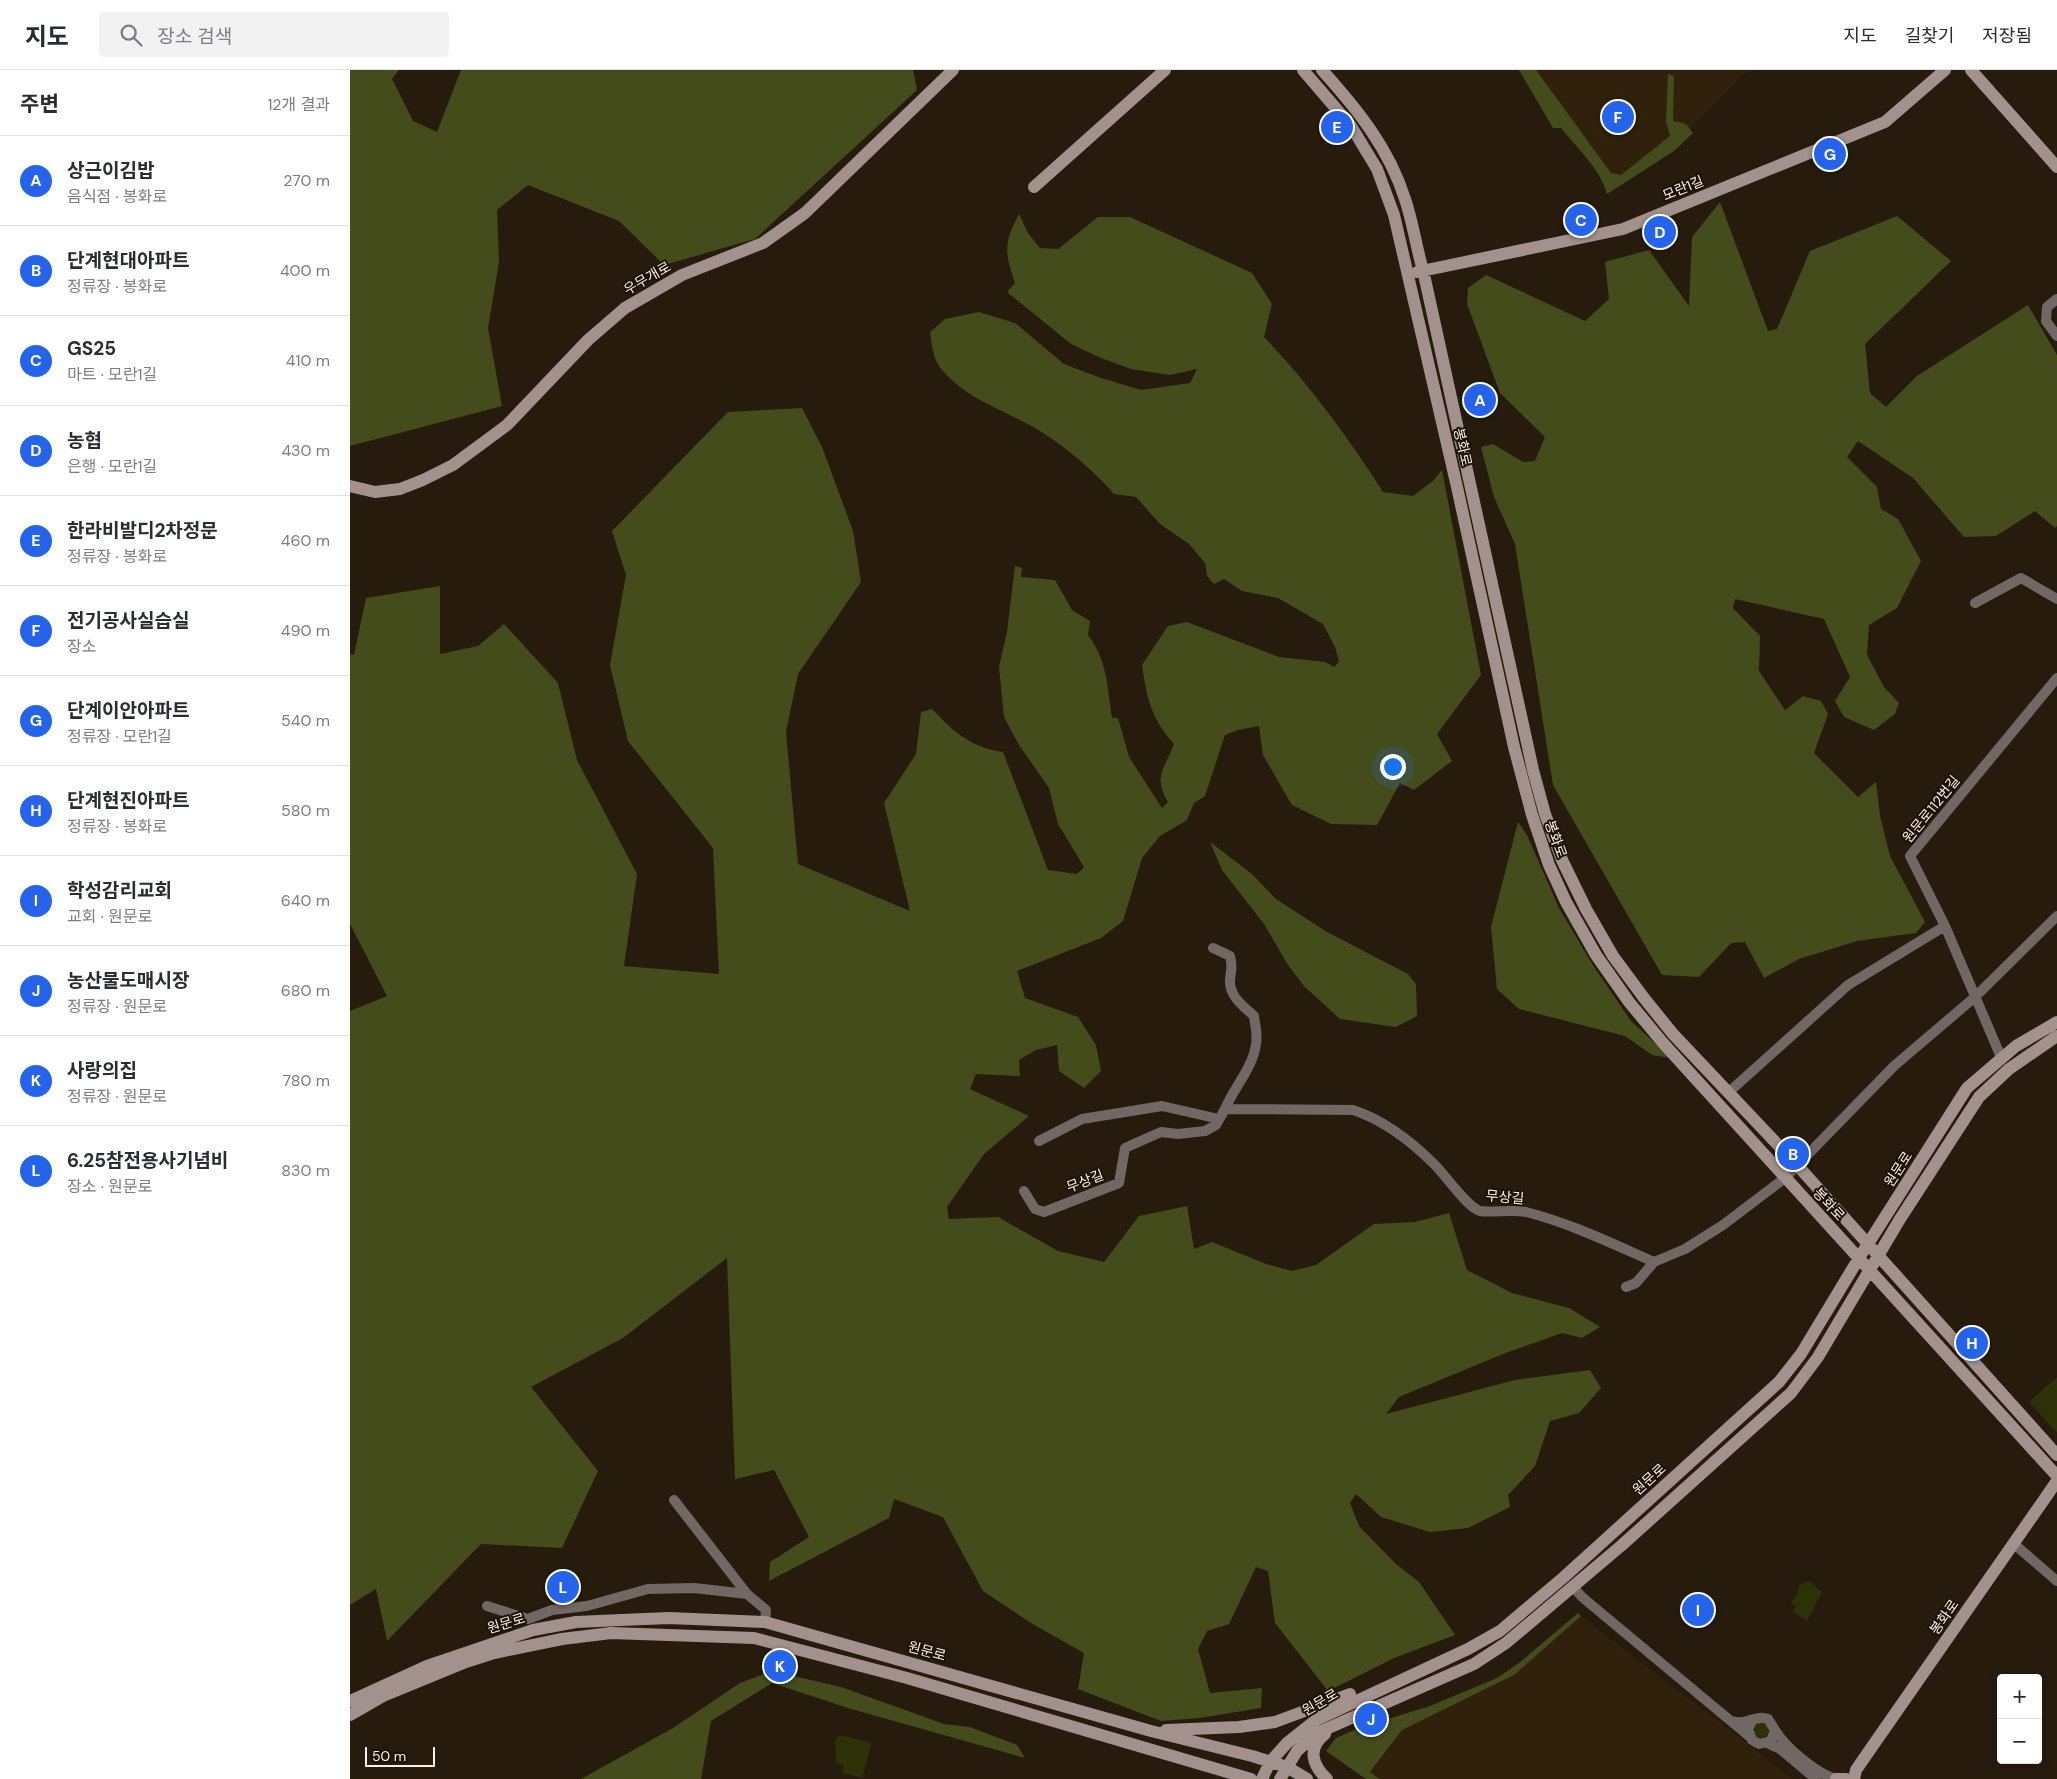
<!DOCTYPE html>
<html lang="ko">
<head>
<meta charset="utf-8">
<style>
	body { margin:0; font-family:"DM Sans","Noto Sans KR",sans-serif; background:#f2f2f3; color:#2b2b33 }
	.controls { position:absolute; right:15px; bottom:15px; display:grid; overflow:hidden; border-radius:5px; box-shadow:0 2px 8px #0003 }
	.controls button { width:45px; height:45px; display:grid; place-items:center; padding:0; border:0; border-bottom:1px solid #e1e1e2; background:#fff; color:#2b2b33; font:25px sans-serif }
	.scale { position:absolute; left:15px; bottom:12px; width:70px; box-sizing:border-box; padding-left:5px; border:2px solid #faf2e9; border-top:0; font-size:14px; line-height:18px; white-space:nowrap; color:#faf2e9; -webkit-text-stroke:4px #1d1205; paint-order:stroke }
	.you { position:absolute; left:1042px; top:696px; width:18px; height:18px; margin:-12px; border:4px solid #fff; border-radius:50%; background:#1a73e8; box-shadow:0 0 0 8px #1a73e833 }
	.badge { display:grid; place-items:center; width:32px; height:32px; border-radius:50%; background:#2563eb; color:#fff; font-size:16px; font-weight:700 }
	.pin { position:absolute; translate:-50% -50%; border:2px solid #fff; box-shadow:0 1px 5px #0006 }
	.list { margin:0; padding:0; list-style:none }
	h2 { display:flex; justify-content:space-between; align-items:center; height:65px; margin:0; padding:0 20px; font-size:21px }
	h2 small { font-size:16px; font-weight:400; color:#7c7c81 }
	.list li { display:grid; grid-template-columns:32px 1fr auto; gap:15px; align-items:center; box-sizing:border-box; height:90px; padding:0 20px; border-top:1px solid #e1e1e2 }
	.list b { display:block; font-size:19px; white-space:nowrap }
	.list p { margin:0; font-size:16px; white-space:nowrap; color:#7c7c81 }
	.list em { font-size:16px; font-style:normal; color:#7c7c81 }
	.icon { flex:none; width:28px; height:28px; fill:none; stroke:currentColor; stroke-width:2; stroke-linecap:round; stroke-linejoin:round }
	.map { position:relative; flex:none; width:1707px; height:1709px; overflow:hidden }
	header { display:flex; align-items:center; gap:30px; box-sizing:border-box; height:70px; padding:0 25px; background:#fff; border-bottom:1px solid #e1e1e2 }
	header strong { font-size:24px }
	nav { display:flex; gap:28px; margin-inline-start:auto; font-size:18px }
	.search { width:350px; height:45px; background:#f2f2f3; display:flex; align-items:center; gap:12px; box-sizing:border-box; padding:0 18px; border-radius:5px; color:#7c7c81; font-size:19px }
	main { display:flex }
	aside { flex:1; background:#fff }
	.map>svg:first-child { display:block }
	.built { fill:#30200c }
	.green { fill:#2c3106 }
	.forest { fill:#454c1b }
	.lines { fill:none; stroke-linecap:round; stroke-linejoin:round }
	.street { stroke:#716765; stroke-width:10 }
	.secondary { stroke:#a2918d; stroke-width:12 }
	.labels { text-anchor:middle; dominant-baseline:central; stroke-width:4; stroke-linejoin:round; paint-order:stroke }
	.street-label { font-size:14px; fill:#faf2e9; stroke:#1d1205 }
</style>
</head>
<body>
<header>
<strong>지도</strong>
<div class="search"><svg class="icon" aria-label="search" viewBox="0 0 24 24"><circle cx="10" cy="10" r="6"/><path d="M15 15l6 6"/></svg>장소 검색</div>
<nav><a>지도</a><a>길찾기</a><a>저장됨</a></nav>
</header>
<main>
<aside>
<h2>주변<small>12개 결과</small></h2>
<ul class="list">
<li><span class="badge">A</span><div><b>상근이김밥</b><p>음식점 · 봉화로</p></div><em>270 m</em></li>
<li><span class="badge">B</span><div><b>단계현대아파트</b><p>정류장 · 봉화로</p></div><em>400 m</em></li>
<li><span class="badge">C</span><div><b>GS25</b><p>마트 · 모란1길</p></div><em>410 m</em></li>
<li><span class="badge">D</span><div><b>농협</b><p>은행 · 모란1길</p></div><em>430 m</em></li>
<li><span class="badge">E</span><div><b>한라비발디2차정문</b><p>정류장 · 봉화로</p></div><em>460 m</em></li>
<li><span class="badge">F</span><div><b>전기공사실습실</b><p>장소</p></div><em>490 m</em></li>
<li><span class="badge">G</span><div><b>단계이안아파트</b><p>정류장 · 모란1길</p></div><em>540 m</em></li>
<li><span class="badge">H</span><div><b>단계현진아파트</b><p>정류장 · 봉화로</p></div><em>580 m</em></li>
<li><span class="badge">I</span><div><b>학성감리교회</b><p>교회 · 원문로</p></div><em>640 m</em></li>
<li><span class="badge">J</span><div><b>농산물도매시장</b><p>정류장 · 원문로</p></div><em>680 m</em></li>
<li><span class="badge">K</span><div><b>사랑의집</b><p>정류장 · 원문로</p></div><em>780 m</em></li>
<li><span class="badge">L</span><div><b>6.25참전용사기념비</b><p>장소 · 원문로</p></div><em>830 m</em></li>
</ul>
</aside>
<div class="map">
<svg width="1707" height="1709" viewBox="0 0 1707 1709">
	<rect width="100%" height="100%" fill="#271b0d"/>
	<!-- built -->
	<path class="built" d="M1174,0H1398L1329,71L1266,116Z
		M1231,1546L1443,1709H1029L1020,1703L1052,1660L1164,1605Z"/>
	<!-- green -->
	<path class="green" d="M1707,1307V1363L1679,1332Z
		M1460,1511L1472,1522L1457,1551L1442,1541L1446,1536L1441,1533L1448,1523L1447,1518L1453,1513Z
		M1403 1660a8 8 0 1 1 16 0a8 8 0 1 1-16 0Z
		M490,1665L522,1673L512,1708L493,1703V1695L486,1694L485,1669Z"/>
	<!-- forest -->
	<path class="forest" d="M0,0H49L42,9L63,51L87,62L111,0H563L567,20L405,169L314,195L269,151L178,115L147,140L149,192L138,258L152,336L0,376Z
		M1169,0H1186L1261,103L1271,105L1320,66L1316,51L1318,4L1324,6L1323,51L1336,54L1343,63L1324,81L1257,124C1250,99 1228,79 1211,58H1203Z
		M1370,132L1418,261L1427,259L1460,181L1547,146L1601,191L1515,274L1520,323L1536,337L1567,306L1678,235L1707,285V456L1705,458L1685,441L1646,466L1614,467L1563,408L1508,371L1497,387L1527,417L1531,439L1548,449L1571,491L1547,538L1519,555L1517,585L1534,617L1549,633L1545,644L1524,660L1494,647L1485,631L1500,607L1474,549L1385,529L1383,538L1410,566L1409,601L1435,640L1453,626L1471,631L1478,644L1464,683L1508,727L1526,712L1530,746L1540,786L1575,852L1566,863L1507,871L1449,889L1414,908L1395,872L1381,873L1349,907L1312,905L1203,715L1165,474L1144,427L1131,377L1143,374L1173,392L1185,391L1195,367L1150,323L1117,234L1118,218L1136,205L1235,251L1259,229L1255,192L1299,180L1339,236L1342,167Z
		M669,144L678,163L690,178L708,179L748,147H780L902,203L922,234L914,267C959,314 998,367 1033,422L1063,426L1083,411L1092,400L1131,605L1087,664L1102,691L1064,720L1050,713L1027,755L981,754L942,735L913,685L909,656L888,660L875,665L855,726L844,733L837,750L810,766L792,788L773,851L751,868L667,901L675,928L728,947L746,975L751,1001L734,1018L709,1001L707,975L686,980L669,990L670,1006L626,1004L620,1019L679,1046L634,1084L597,1137L599,1149L648,1147L708,1181L754,1192L789,1146L837,1136L844,1179L862,1172L916,1194L942,1201L966,1195L1024,1154L1065,1152L1099,1143L1117,1200L1162,1223L1219,1238L1250,1257L1232,1268L1212,1263L1153,1284L1049,1327L1036,1344L1165,1310L1240,1300L1251,1318L1229,1343L1200,1351L1185,1396L1158,1425L1160,1437L1118,1458L1080,1462L1031,1447L1006,1424L1000,1433L1009,1456L1046,1494L1069,1512L1105,1565L1044,1588L978,1621L925,1553L918,1501L906,1497L879,1554L857,1561L848,1579L860,1623L912,1618L911,1638L849,1648L811,1651L728,1619L734,1583L681,1553L633,1521L593,1447L544,1429L539,1448L419,1511L420,1492L459,1467L424,1400L385,1409L377,1188L273,1268L181,1317L248,1401L212,1478L131,1474L37,1571L26,1519L0,1535V941L37,926L0,854V584L4,585L16,528L90,516V584L128,576L154,554L208,613L227,690L287,804L274,896L369,904L363,778L278,671L260,595L276,505L262,461L378,342L452,338L472,377L503,461L511,512L448,604L436,662L448,794L560,841L534,733L566,684L571,642L582,639C604,662 620,677 653,682L698,800L727,804L734,797L708,754L699,718L669,675L654,647L649,597L657,562L665,496L672,498L671,507L705,510L722,540L740,551L738,565C758,592 757,616 762,648H768L779,687L812,738L818,732C803,706 814,700 824,674C801,648 797,629 792,595L818,556L837,552L929,587L975,592L984,597L989,592L985,577L973,554L928,528L892,521L874,509L864,514L857,506L855,493L839,474L810,454L786,427L764,424C742,398 704,367 674,352C645,337 616,327 593,301C583,291 582,275 580,262L595,249L629,242L665,253L714,294L751,308L791,320L840,313L847,299L820,305L781,299L751,288L721,274L657,222L665,213C655,182 653,174 669,144Z
		M1168,752L1177,765L1209,838L1244,897L1281,951L1321,988L1302,985L1275,966L1169,939L1147,919L1141,857Z
		M860,772L902,804L926,829L977,862L1058,904L1066,914L1067,946L1046,957L990,949L954,916L938,895L914,854L872,800Z
		M1228,1543L1231,1546L1164,1605L1052,1660L1020,1702L1029,1709H1016L976,1681L986,1668L1009,1658L1080,1636L1147,1608L1169,1593Z
		M422,1601L491,1617L594,1654L620,1657L667,1675L675,1688L498,1638L422,1613L361,1651L351,1709H231L323,1658L390,1613Z"/>
	<g class="lines">
		<!-- street -->
		<path class="street" d="M1707,229L1697,237L1696,251L1707,266
			M1625,533L1671,508L1707,529
			M863,878L880,886C883,897 881,899 880,910C879,926 893,936 904,946C905,955 908,965 906,974C903,998 884,1017 875,1039
			M1651,987L1595,856L1560,786L1707,608
			M1379,1022L1498,915L1595,856
			M689,1071L732,1049L812,1036L869,1049
			M674,1121L685,1139L694,1142L769,1113L775,1078L811,1062L828,1064L855,1061L866,1055L875,1039L1003,1040C1034,1050 1062,1072 1085,1095C1096,1106 1117,1137 1130,1141C1141,1143 1163,1139 1176,1142C1220,1153 1263,1174 1304,1192L1335,1179L1373,1155L1435,1108L1544,996L1625,927L1707,846
			M1276,1217L1286,1213L1304,1192
			M324,1430L397,1524
			M1664,1474L1707,1511
			M1223,1517L1232,1527L1400,1667
			M137,1536L178,1549L202,1540L237,1536L298,1519L344,1518L397,1524L416,1540L415,1552
			M1382,1651C1398,1656 1405,1644 1418,1649L1425,1660L1421,1671L1409,1674L1402,1670L1398,1659L1402,1651
			M1425,1660C1435,1677 1468,1705 1487,1709
			M1417,1673L1430,1679L1466,1709"/>
		<!-- secondary -->
		<path class="secondary" d="M953,0L1001,56L1027,99L1044,145L1107,417L1164,677L1182,745L1199,795L1216,832L1246,885L1279,932L1313,973L1707,1406
			M972,0C1007,39 1039,78 1055,129C1063,152 1066,177 1073,200L1183,700L1195,744L1212,790L1236,839L1263,886L1294,928L1323,964L1448,1096L1707,1385
			M1621,0L1707,97
			M684,117L815,0
			M1067,202L1273,159L1535,52L1595,0
			M0,416L25,422L50,419L73,410L103,395L157,355L238,270L275,238L332,205L413,173L455,143L603,0
			M0,1631L77,1596L183,1560L226,1552L271,1550L319,1548L415,1552L801,1661L902,1686L937,1697L957,1709
			M0,1645L33,1626L116,1592L144,1583L212,1569L261,1563L404,1568L557,1608L901,1709
			M816,1660L889,1657L925,1652L1000,1624
			M975,1664C957,1678 962,1695 977,1709
			M912,1709L920,1692L937,1673L966,1650L1118,1579L1150,1561L1214,1507L1429,1312L1451,1284L1509,1188L1617,1018L1666,976L1707,952
			M930,1709L947,1681L967,1663L1124,1594L1156,1573L1272,1475L1441,1323L1468,1287L1550,1149L1629,1027L1659,999L1707,966
			M1486,1709H1496
			M1504,1709L1506,1700L1517,1684L1707,1411"/>
	</g>
	<g class="labels">
		<!-- street labels -->
		<g class="street-label">
			<text transform="translate(1333 118) rotate(-22)">모란1길</text>
			<text transform="translate(297 208) rotate(-30)">우무개로</text>
			<text transform="translate(1113 377) rotate(77)">봉화로</text>
			<text transform="translate(1581 739) rotate(-51)">원문로112번길</text>
			<text transform="translate(1206 769) rotate(70)">봉화로</text>
			<text transform="translate(1548 1099) rotate(-57)">원문로</text>
			<text transform="translate(735 1111) rotate(-21)">무상길</text>
			<text transform="translate(1155 1127) rotate(5)">무상길</text>
			<text transform="translate(1479 1134) rotate(47)">봉화로</text>
			<text transform="translate(1299 1409) rotate(-42)">원문로</text>
			<text transform="translate(1594 1547) rotate(-55)">봉화로</text>
			<text transform="translate(156 1553) rotate(-17)">원문로</text>
			<text transform="translate(577 1581) rotate(15)">원문로</text>
			<text transform="translate(970 1632) rotate(-30)">원문로</text>
		</g>
	</g>
</svg>
<div class="controls">
<button>+</button>
<button>−</button>
</div>
<div class="scale">50 m</div>
<div class="you"></div>
<div class="pin badge" style="left:1130px;top:330px">A</div>
<div class="pin badge" style="left:1443px;top:1084px">B</div>
<div class="pin badge" style="left:1231px;top:150px">C</div>
<div class="pin badge" style="left:1310px;top:162px">D</div>
<div class="pin badge" style="left:987px;top:57px">E</div>
<div class="pin badge" style="left:1268px;top:47px">F</div>
<div class="pin badge" style="left:1480px;top:84px">G</div>
<div class="pin badge" style="left:1622px;top:1273px">H</div>
<div class="pin badge" style="left:1348px;top:1540px">I</div>
<div class="pin badge" style="left:1021px;top:1649px">J</div>
<div class="pin badge" style="left:430px;top:1596px">K</div>
<div class="pin badge" style="left:213px;top:1517px">L</div>
</div>
</main>
</body>
</html>
